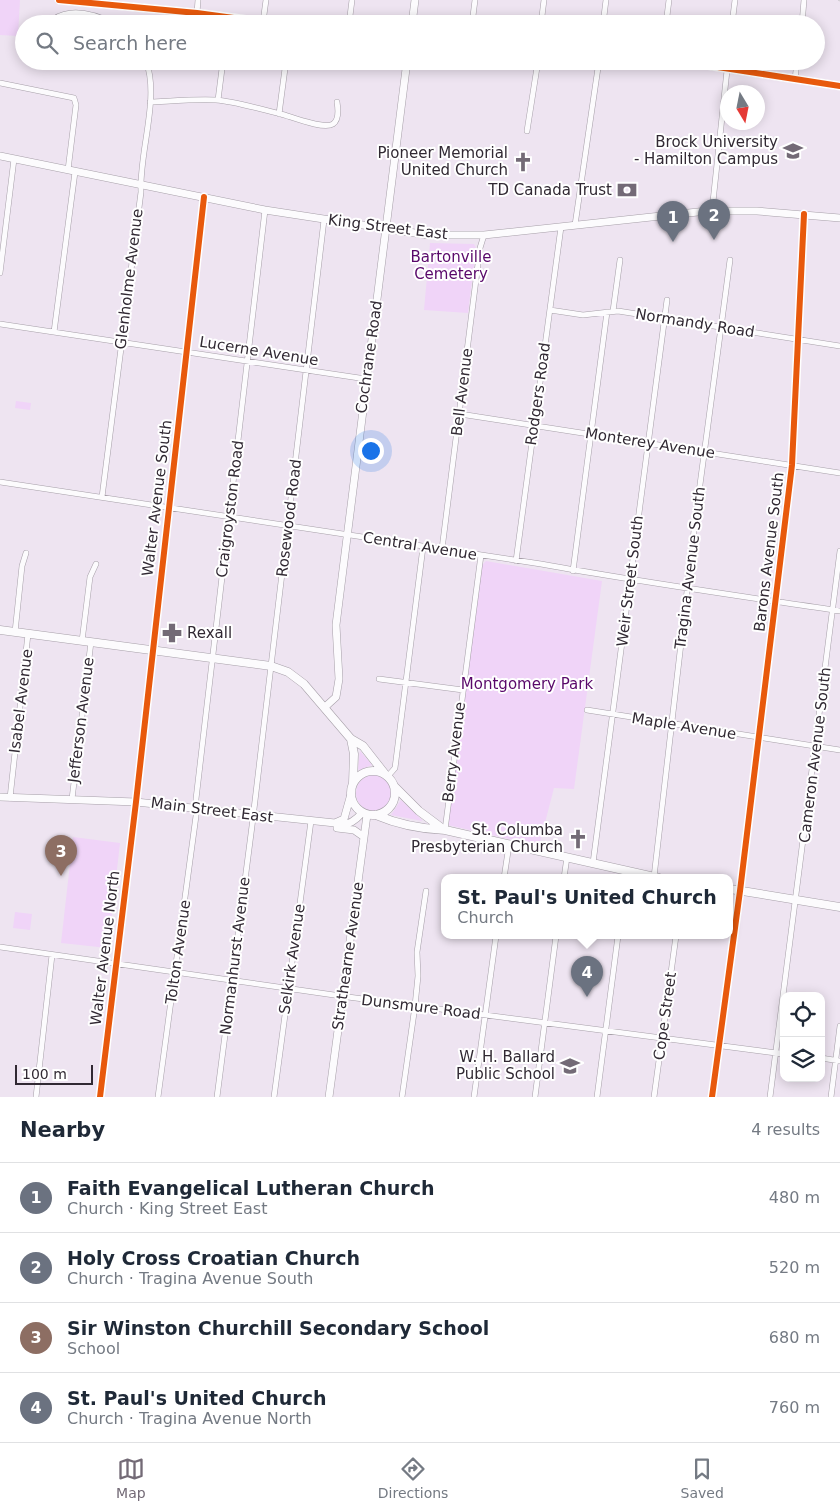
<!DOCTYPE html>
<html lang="en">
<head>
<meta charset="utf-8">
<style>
	body { margin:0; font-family:"DejaVu Sans",sans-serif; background:#f6f6f7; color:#1f2937 }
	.controls { position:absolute; right:15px; bottom:15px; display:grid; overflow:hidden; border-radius:10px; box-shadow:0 2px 12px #0003 }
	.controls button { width:45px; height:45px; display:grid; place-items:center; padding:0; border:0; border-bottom:1px solid #e0e1e3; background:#fff; color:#1f2937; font:25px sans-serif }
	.compass { position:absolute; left:720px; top:85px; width:45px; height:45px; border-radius:50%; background:#fff; box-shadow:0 2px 12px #0003; rotate:170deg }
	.scale { position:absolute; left:15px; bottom:12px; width:78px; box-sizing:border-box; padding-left:5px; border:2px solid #312933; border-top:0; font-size:14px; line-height:18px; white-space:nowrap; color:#312933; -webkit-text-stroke:4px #fff; paint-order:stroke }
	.you { position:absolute; left:370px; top:450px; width:18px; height:18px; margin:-12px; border:4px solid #fff; border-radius:50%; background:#1a73e8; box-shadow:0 0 0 8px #1a73e833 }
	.badge { display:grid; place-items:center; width:32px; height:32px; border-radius:50%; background:#736a76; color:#fff; font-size:16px; font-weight:700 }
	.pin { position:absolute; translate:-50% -41px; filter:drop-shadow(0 1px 2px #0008) }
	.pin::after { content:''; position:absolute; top:26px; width:18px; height:15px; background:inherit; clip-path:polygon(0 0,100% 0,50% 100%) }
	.popup { position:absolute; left:441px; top:874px; width:292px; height:65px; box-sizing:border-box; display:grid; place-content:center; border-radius:10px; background:#fff; filter:drop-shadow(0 1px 4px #0005); font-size:16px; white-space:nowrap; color:#747a83 }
	.popup b { font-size:19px; color:#1f2937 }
	.popup::after { content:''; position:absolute; left:50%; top:100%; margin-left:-10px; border:10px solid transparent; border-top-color:#fff }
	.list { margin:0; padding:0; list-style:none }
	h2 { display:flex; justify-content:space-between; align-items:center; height:65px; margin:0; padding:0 20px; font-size:21px }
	h2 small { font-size:16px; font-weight:400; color:#747a83 }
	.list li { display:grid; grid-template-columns:32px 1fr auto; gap:15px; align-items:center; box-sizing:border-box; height:70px; padding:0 20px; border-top:1px solid #e0e1e3 }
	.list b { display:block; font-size:19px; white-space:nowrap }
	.list p { margin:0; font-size:16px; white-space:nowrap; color:#747a83 }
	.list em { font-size:16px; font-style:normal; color:#747a83 }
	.icon { flex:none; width:28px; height:28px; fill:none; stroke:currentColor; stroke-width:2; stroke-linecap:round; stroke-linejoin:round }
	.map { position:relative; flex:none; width:840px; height:1097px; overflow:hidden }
	.search { position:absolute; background:#fff; box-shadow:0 2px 12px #0003; left:15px; right:15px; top:15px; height:55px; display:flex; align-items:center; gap:12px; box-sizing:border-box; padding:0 18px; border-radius:28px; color:#747a83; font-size:19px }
	.sheet { height:345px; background:#fff }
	nav { display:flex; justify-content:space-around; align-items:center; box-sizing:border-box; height:70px; border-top:1px solid #e0e1e3; background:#fff; font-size:14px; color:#747a83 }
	nav a { display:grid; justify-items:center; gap:2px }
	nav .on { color:#736a76 }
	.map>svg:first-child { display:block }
	.green { fill:#f0d4f8 }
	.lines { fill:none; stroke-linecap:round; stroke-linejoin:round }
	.street-casing { stroke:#a69fa8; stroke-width:6 }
	.secondary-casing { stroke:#a69fa8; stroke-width:8 }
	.primary-casing { stroke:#a69fa8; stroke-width:9 }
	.street { stroke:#fcfbfd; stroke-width:5 }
	.secondary { stroke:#fcfbfd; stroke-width:7 }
	.primary { stroke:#fcfbfd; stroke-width:8 }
	.rail { stroke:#cbc8cc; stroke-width:1; stroke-dasharray:10 5; stroke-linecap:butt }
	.cycleway-casing { stroke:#fff; stroke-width:9 }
	.cycleway { stroke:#e8590c; stroke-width:6 }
	.labels { text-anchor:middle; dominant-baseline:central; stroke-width:4; stroke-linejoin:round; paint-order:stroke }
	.poi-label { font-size:15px; fill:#312933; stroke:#fff; text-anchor:end }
	.street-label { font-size:15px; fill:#312933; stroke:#fff }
	.park-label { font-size:15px; fill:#59086a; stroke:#fff }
</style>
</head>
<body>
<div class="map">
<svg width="840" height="1097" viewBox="0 0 840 1097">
	<rect width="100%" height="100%" fill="#eee4f1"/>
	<!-- green -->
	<path class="green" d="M0,0H20L18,36L0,35Z
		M430,243L474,244L476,248L468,313L424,310Z
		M16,401L31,403L30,410L15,408Z
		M486,561L602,581L574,789L554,788L539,846L448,825L482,565Z
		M360,751L372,765L359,770L358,769Z
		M356 793a18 18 0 1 1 36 0a18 18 0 1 1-36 0Z
		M401,800L422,820V821L391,815Z
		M73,837L120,843L108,948L61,943Z
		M15,912L32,914L30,930L13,928Z"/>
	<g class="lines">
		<defs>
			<path id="street" d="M197,13L198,0
				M54,19C72,7 97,15 115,24
				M263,22L266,0
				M349,24L352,0
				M472,24L475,0
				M541,24L544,0
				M603,24L606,0
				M666,24L669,0
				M732,24L735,0
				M802,24L804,0
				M795,80L797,61
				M0,83L74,98L76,105L68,170
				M218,100L223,61
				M150,102C172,101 195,99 216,100C233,101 264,110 281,114C292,117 324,130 333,124C339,120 338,108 337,102
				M279,114L286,61
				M527,131L538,61
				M712,211L728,61
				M575,225L599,61
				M0,273L14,159
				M550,310L583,315L618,311L840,346
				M613,311L620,260
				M0,324L366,379
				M54,332L75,172
				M460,414L840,473
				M0,482L541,564C640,582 740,596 840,611
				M102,497L141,192C139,152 160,98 146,61
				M442,549L480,248L484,235
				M516,561L561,227
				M573,571L607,312
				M15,632L22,566L26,553
				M82,641L90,577L96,564
				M379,679L463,690
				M587,710L840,750
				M388,776L395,768L423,547
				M10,798L28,634
				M72,799L91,642
				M445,830L481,555
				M593,863L667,300
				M654,877L695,522L730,260
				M504,878L509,845
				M564,878L567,857
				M0,947L348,997L784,1054
				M821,1058L840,1061
				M36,1097L52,955
				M100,1097L136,802L204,197
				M158,1097L196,816V799L265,210
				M217,1097L252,826L324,220
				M274,1097L311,821
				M402,1097L415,1006L418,976L417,952L426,891
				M474,1097L496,936
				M535,1097L556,936
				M597,1097L618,936
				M654,1097L676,936
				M712,1097L740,891L792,465L804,214
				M770,1097L840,551
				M831,1097L840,1026"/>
			<path id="secondary" d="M59,0L197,13L279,24
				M412,24L415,0
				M679,61L840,86
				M0,156L265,210L428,235H484L707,211H757L840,218
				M325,707L336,697L339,679L336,625L407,61
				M0,797L136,802L335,823C346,828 355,821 362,813
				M335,823L344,819L351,794
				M337,828L354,830L364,837
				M329,1097L367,815"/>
			<path id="primary" d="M0,630L271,666L288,672L304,684L351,739L363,746L385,774
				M351,739L354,754L353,783
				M351 793a22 22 0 1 1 44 0a22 22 0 1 1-44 0Z
				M394,786L419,811L443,829
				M376,815C397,824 422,829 445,830L659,878
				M730,889L840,907"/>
		</defs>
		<!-- street casing -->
		<use href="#street" class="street-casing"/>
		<!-- secondary casing -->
		<use href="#secondary" class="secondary-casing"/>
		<!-- primary casing -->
		<use href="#primary" class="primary-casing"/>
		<!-- street -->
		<use href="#street" class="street"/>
		<!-- secondary -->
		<use href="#secondary" class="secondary"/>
		<!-- primary -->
		<use href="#primary" class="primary"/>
		<!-- rail -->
		<path class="rail" d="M838,0L840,1"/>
		<defs>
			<path id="cycleway" d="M59,0L197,13L279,24
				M679,61L840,86
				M100,1097L136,802L204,197
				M712,1097L740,891L792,465L804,214"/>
		</defs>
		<!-- cycleway casing -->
		<use href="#cycleway" class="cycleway-casing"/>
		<!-- cycleway -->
		<use href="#cycleway" class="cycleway"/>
	</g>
	<!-- icons -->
	<defs>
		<symbol id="university-bare" viewBox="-9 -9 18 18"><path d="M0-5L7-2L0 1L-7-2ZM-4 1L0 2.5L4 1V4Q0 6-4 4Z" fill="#736a76" stroke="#fff" stroke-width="2.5" paint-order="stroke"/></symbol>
		<symbol id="church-bare" viewBox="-9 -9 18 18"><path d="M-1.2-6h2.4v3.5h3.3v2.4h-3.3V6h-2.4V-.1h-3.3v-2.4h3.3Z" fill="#736a76" stroke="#fff" stroke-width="2.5" paint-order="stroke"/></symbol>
		<symbol id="bank-bare" viewBox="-9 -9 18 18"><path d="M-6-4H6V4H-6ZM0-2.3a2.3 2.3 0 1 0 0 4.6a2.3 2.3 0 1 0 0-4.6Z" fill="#736a76" stroke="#fff" stroke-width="2.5" paint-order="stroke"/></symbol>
		<symbol id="pharmacy-bare" viewBox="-9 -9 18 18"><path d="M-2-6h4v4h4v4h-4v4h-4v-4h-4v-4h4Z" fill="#736a76" stroke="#fff" stroke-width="2.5" paint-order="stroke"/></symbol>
		<symbol id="school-bare" viewBox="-9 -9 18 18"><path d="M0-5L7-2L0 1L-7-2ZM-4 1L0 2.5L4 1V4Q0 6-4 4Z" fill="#736a76" stroke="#fff" stroke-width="2.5" paint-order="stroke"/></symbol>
	</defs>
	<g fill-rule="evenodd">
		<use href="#university-bare" x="779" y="137" width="28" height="28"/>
		<use href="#church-bare" x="509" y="148" width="28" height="28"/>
		<use href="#bank-bare" x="613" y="176" width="28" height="28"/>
		<use href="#pharmacy-bare" x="158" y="619" width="28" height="28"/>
		<use href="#church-bare" x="564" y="825" width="28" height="28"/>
		<use href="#school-bare" x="556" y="1052" width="28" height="28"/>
	</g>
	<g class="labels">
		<!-- poi labels -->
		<g class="poi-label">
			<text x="778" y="142">Brock University<tspan x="778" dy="17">- Hamilton Campus</tspan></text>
			<text x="508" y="153">Pioneer Memorial<tspan x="508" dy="17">United Church</tspan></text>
			<text x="612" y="190">TD Canada Trust</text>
			<text x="187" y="633" text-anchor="start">Rexall</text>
			<text x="563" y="830">St. Columba<tspan x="563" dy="17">Presbyterian Church</tspan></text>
			<text x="555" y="1057">W. H. Ballard<tspan x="555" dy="17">Public School</tspan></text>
		</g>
		<!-- street labels -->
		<g class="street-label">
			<text transform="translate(388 227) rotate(7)">King Street East</text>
			<text transform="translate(129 279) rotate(-83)">Glenholme Avenue</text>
			<text transform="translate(695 323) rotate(9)">Normandy Road</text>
			<text transform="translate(259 351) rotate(9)">Lucerne Avenue</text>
			<text transform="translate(369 357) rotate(-82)">Cochrane Road</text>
			<text transform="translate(462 392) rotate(-83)">Bell Avenue</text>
			<text transform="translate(538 394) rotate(-82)">Rodgers Road</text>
			<text transform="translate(650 443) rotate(9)">Monterey Avenue</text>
			<text transform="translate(157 498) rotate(-83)">Walter Avenue South</text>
			<text transform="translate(230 509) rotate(-83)">Craigroyston Road</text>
			<text transform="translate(289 518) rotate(-83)">Rosewood Road</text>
			<text transform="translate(420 546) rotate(9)">Central Avenue</text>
			<text transform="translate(769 552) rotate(-83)">Barons Avenue South</text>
			<text transform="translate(690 568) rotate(-83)">Tragina Avenue South</text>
			<text transform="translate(630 581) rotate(-83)">Weir Street South</text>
			<text transform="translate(21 701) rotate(-83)">Isabel Avenue</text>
			<text transform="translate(81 720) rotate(-83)">Jefferson Avenue</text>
			<text transform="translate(684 726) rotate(9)">Maple Avenue</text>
			<text transform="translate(454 752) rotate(-83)">Berry Avenue</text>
			<text transform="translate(815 755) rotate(-83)">Cameron Avenue South</text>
			<text transform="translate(212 810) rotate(7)">Main Street East</text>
			<text transform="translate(105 948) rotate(-83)">Walter Avenue North</text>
			<text transform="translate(178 952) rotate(-82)">Tolton Avenue</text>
			<text transform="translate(235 956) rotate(-83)">Normanhurst Avenue</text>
			<text transform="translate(348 956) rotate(-82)">Strathearne Avenue</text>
			<text transform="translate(292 959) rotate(-82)">Selkirk Avenue</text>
			<text transform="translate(421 1007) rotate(7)">Dunsmure Road</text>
			<text transform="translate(665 1016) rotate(-82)">Cope Street</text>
		</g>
		<!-- park labels -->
		<g class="park-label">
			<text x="451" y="257">Bartonville<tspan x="451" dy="17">Cemetery</tspan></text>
			<text x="527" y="684">Montgomery Park</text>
		</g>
	</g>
</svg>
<div class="controls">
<button><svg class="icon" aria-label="locate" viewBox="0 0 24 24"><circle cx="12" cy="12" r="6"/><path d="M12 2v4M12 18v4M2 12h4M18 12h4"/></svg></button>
<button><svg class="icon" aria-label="layers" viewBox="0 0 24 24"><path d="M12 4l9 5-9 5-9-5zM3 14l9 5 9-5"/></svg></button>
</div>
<svg class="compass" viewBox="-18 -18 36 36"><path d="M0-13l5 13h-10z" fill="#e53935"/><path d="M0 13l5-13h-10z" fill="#747a83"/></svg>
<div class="scale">100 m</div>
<div class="you"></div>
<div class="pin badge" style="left:673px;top:242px;background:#6b7280">1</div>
<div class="pin badge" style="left:714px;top:240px;background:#6b7280">2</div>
<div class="pin badge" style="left:61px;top:876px;background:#8d6e63">3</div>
<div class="pin badge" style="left:587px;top:997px;background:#6b7280">4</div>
<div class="popup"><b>St. Paul's United Church</b>Church</div>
<div class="search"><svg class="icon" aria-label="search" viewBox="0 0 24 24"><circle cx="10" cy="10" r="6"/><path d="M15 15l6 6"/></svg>Search here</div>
</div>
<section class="sheet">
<h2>Nearby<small>4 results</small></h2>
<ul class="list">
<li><span class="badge" style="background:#6b7280">1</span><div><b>Faith Evangelical Lutheran Church</b><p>Church · King Street East</p></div><em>480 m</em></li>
<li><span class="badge" style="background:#6b7280">2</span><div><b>Holy Cross Croatian Church</b><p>Church · Tragina Avenue South</p></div><em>520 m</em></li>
<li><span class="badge" style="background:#8d6e63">3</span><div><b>Sir Winston Churchill Secondary School</b><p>School</p></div><em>680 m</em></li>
<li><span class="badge" style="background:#6b7280">4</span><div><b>St. Paul's United Church</b><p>Church · Tragina Avenue North</p></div><em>760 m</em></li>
</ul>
</section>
<nav>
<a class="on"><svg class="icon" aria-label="map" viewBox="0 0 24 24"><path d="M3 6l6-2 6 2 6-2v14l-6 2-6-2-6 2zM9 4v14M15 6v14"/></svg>Map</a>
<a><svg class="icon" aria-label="directions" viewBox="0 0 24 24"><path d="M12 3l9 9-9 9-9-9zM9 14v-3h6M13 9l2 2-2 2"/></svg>Directions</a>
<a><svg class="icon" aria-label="saved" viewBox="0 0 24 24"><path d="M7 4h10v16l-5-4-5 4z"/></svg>Saved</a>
</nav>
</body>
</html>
